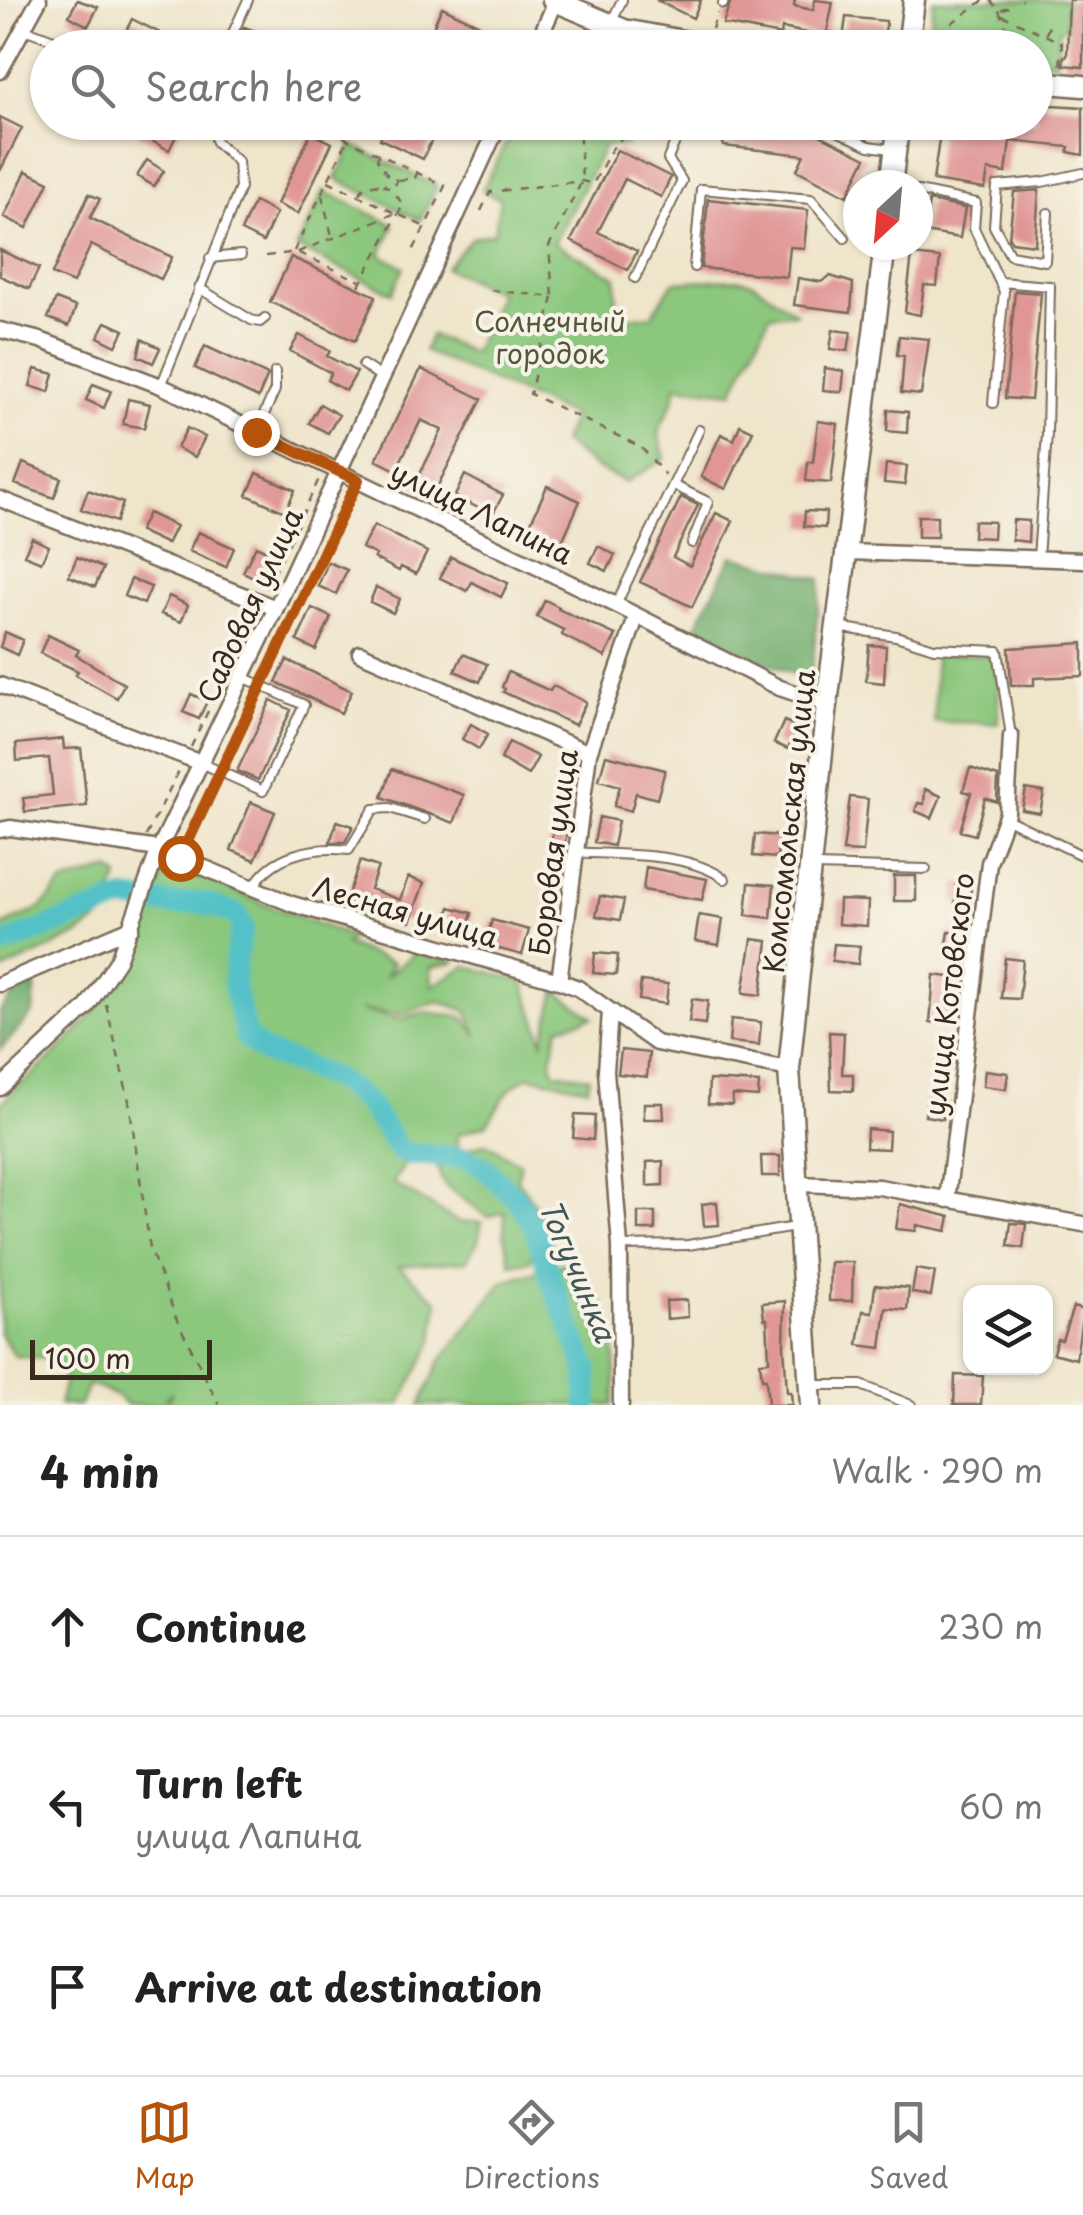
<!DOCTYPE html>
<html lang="en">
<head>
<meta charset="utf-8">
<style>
	body { margin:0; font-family:"Playpen Sans",sans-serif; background:#f6f6f6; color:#222 }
	.controls { position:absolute; right:30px; bottom:30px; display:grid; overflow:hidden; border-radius:20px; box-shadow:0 2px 8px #0004 }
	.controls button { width:90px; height:90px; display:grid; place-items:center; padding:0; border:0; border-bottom:2px solid #e0e0e0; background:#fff; color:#222; font:50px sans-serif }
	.compass { position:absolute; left:843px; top:170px; width:90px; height:90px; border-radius:50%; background:#fff; box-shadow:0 2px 8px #0004; rotate:206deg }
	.scale { position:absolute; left:30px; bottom:25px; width:182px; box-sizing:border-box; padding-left:10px; border:5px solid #3b2a1e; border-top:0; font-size:28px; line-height:35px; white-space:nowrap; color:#3b2a1e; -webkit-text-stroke:8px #f7f3e8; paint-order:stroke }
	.stop { position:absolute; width:30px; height:30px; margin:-22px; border:8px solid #b45309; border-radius:50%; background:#fff }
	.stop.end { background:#b45309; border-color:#fff; box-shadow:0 2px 10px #0008 }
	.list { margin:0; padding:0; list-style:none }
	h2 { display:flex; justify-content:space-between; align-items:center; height:130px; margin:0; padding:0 40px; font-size:42px }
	h2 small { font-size:32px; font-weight:400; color:#767676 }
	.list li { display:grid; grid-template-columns:65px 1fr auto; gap:30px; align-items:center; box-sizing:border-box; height:180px; padding:0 40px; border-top:2px solid #e0e0e0 }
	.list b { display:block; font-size:38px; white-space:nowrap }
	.list p { margin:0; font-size:32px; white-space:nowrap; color:#767676 }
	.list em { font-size:32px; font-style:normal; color:#767676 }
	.icon { flex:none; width:55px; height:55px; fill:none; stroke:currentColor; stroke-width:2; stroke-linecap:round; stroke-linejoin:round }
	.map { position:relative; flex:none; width:1083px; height:1405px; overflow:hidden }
	.search { position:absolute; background:#fff; box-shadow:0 2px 8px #0004; left:30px; right:30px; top:30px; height:110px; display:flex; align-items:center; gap:25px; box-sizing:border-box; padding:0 35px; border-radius:55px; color:#767676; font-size:38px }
	.sheet { height:670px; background:#fff }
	nav { display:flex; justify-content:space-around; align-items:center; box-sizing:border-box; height:140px; border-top:2px solid #e0e0e0; background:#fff; font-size:28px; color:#767676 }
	nav a { display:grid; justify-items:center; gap:5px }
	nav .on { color:#b45309 }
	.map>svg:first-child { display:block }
	.green { fill:#8bc77d; stroke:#63784e; stroke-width:2.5; fill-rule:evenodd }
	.forest { fill:#70ac6c; stroke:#566b45; stroke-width:2.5 }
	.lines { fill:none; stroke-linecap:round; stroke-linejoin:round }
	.river { stroke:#52c1c7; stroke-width:22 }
	.building { fill:#e09695 }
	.lane-casing { stroke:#7a6b5a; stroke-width:12 }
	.street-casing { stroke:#7a6b5a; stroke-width:19 }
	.secondary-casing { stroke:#7a6b5a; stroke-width:25 }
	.path { stroke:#7a6b5a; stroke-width:2.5; stroke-dasharray:8 8; stroke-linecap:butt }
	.lane { stroke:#fff; stroke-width:8 }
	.street { stroke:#fff; stroke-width:14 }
	.secondary { stroke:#fff; stroke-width:20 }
	.route { stroke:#b45309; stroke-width:12 }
	.labels { text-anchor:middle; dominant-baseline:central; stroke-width:8; stroke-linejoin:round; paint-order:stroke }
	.park-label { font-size:28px; fill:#53593a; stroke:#f7f3e8 }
	.street-label { font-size:28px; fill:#3b2a1e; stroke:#f7f3e8 }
	.water-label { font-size:30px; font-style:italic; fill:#425751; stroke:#f7f3e8 }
</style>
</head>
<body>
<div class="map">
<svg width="1083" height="1405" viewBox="0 0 1083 1405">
	<rect width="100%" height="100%" fill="#f7f3e8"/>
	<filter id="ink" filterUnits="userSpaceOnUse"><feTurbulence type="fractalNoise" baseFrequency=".01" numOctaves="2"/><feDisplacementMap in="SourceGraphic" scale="20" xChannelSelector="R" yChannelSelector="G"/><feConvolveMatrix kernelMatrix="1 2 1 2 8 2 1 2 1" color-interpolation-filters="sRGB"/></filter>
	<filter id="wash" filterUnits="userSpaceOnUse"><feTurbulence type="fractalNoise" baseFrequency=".0048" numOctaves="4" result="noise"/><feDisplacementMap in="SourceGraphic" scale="40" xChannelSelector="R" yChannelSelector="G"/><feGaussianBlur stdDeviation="2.25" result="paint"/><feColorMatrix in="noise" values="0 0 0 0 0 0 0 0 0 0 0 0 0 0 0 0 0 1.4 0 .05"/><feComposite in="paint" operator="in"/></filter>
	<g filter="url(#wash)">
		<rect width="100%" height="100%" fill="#efe5ca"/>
		<!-- green -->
		<path class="green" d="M933,0H1066V29H1060L1056,63L1036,60V48L928,47Z
			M517,122L650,123L647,129L633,134L625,146L605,145L554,243L616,277L617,317L652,316L673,282L737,279L753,283L796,313L770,315L733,392L676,386L675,397L658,432L665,459L625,482L596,468L562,442L573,416L424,351L431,335L473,353L499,293L445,268L472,238L494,233L500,199L482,190Z
			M352,145L437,186L420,220L336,179Z
			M324,191L394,225L380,255L404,267L392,293L297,248Z
			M935,654L999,655L998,723L934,722Z
			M110,870L119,877L99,920L80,934L0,972V927L41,908L63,883Z
			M169,870L191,872L260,902L353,937L345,944L393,963L385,977L416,952L456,962L431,967L432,986L466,966L523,981L543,1041L556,991L593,1017L559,1027L551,1061L554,1072L590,1077L588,1088L528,1076L509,1090L486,1125L458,1134V1152L486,1143L521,1164L517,1179L544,1217L530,1261L511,1264L504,1235L505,1212L488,1217L444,1185L435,1162H406L393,1183L458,1222H482L478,1241L466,1261L398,1266L438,1301L433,1341L400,1405H166L172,1392L159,1405H126L117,1396L88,1384L80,1405H59L65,1380L52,1359L15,1356L0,1334V1104C39,1068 83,1033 112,987C137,950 139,905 169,870ZM439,1001L467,1011L478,1036L463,1017L425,1012L400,1019L360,1010L401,1014Z
			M566,1263C576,1273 592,1284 599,1297C615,1326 619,1373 613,1405H420L440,1362L503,1281Z"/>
		<!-- forest -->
		<path class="forest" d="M732,556L821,579L811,681L693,632Z
			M36,982L33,1013L0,1050V1011L14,995Z"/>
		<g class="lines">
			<!-- river -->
			<path class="river" d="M0,945L124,899L177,905L200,902L236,914L243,927L236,955L234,986L246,1037L264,1052L307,1067L341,1083L366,1102L400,1151L407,1154L466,1158L486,1169L518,1200L534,1225L552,1282L587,1369V1405"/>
		</g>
		<g id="blocks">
			<!-- building -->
			<path class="building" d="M77,0L98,7L88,26L69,16Z
				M656,0H701L693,18Z
				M731,0H795L794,6L813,10L815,0L833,2L826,37L782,28L781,35L723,24Z
				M1069,0H1083V67L1063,65L1064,56H1067Z
				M442,7L484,27L475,46L434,25Z
				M846,17L886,21L884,43H877V48H850L851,40L843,39Z
				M132,19L164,35L158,48H143L123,37Z
				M244,27L261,33L256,48H234Z
				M1036,104L1083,107V155L1068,152L1069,147L1010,141L1006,173L988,170L985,189L933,181L940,133L912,130L913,122H1036Z
				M0,117L22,128L0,171Z
				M144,122H183L169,150L138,134Z
				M388,122H440L423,159L380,139Z
				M702,122H808L816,133L866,158L847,196L797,170L804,155L723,146L724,135L701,132Z
				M311,133L332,143L298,214L277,204Z
				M617,150L671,177L661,197L625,179L598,232L637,251L628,270L571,241Z
				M147,160L164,171L154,186L137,176Z
				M26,171L49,182L27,228L4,217Z
				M1039,190L1035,245L1012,242L1009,238L1014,192Z
				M89,194L100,199L90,218L172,257L161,279L91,245L73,283L52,274Z
				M708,199L808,210L804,248L790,247L787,277L701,268Z
				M929,201L965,208L960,238L924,232Z
				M254,202L276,213L263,242L241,231Z
				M0,250L39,268L29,289L0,276Z
				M912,255L940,258L937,286L924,285L920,315L905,312Z
				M291,257L376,296L355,341L270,302Z
				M830,276L853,283L851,312L794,305L798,278L821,282Z
				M1015,291L1041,293L1031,400L1005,398Z
				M56,299L76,307L69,326L48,318Z
				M106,322L124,330L116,346L98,337Z
				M833,330L851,332L848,351L830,349Z
				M299,335L330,351L327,356L357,372L346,391L327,380L331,373L290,351Z
				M899,336L929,339L921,395L901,393L904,356L897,355Z
				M142,339L160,348L153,363L138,356Z
				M205,346L268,375L258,398L195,368Z
				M825,368L844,371L842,392L823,390Z
				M35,369L54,374L49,392L30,386Z
				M421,369L482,399L433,495L414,486L442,430L421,420L396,470L376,460Z
				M93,384L111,391L104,408L86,400Z
				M128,399L150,404L144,428L123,424Z
				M320,404L339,415L328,433L309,423Z
				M888,410L908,412L907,433L887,431Z
				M818,421L838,424L831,483L806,481L808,462H813Z
				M740,425L753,431L726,489L701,477L721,434L734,440Z
				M187,428L205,437L195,457L177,448Z
				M23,463L61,478L54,498L15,484Z
				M886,464L907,466L905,485L884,483Z
				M257,473L295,490L285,512L247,495Z
				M465,475L503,495L492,515L455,496Z
				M547,486L580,501L560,546L527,531Z
				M88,490L123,503L116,522L81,509Z
				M681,497L698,505L673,557L690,566L716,513L733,521L692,607L640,582Z
				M805,511L826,512L825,528L804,526Z
				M148,513L176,526L167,544L139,531Z
				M918,516H937V537H918Z
				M1013,520L1029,521L1028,542L1012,540Z
				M974,521L994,522L993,538L973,537Z
				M374,525L427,552L416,574L401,567L399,571L374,558L376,555L362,548Z
				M198,532L234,548L226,567L189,551Z
				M32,538L49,546L41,562L24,555Z
				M256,546L277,556L264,582L243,572Z
				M598,546L615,555L607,571L590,563Z
				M77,557L103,568L95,587L69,576Z
				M451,557L508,583L501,597L472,582L467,591L440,578Z
				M328,562L347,570L336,594L318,586Z
				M131,579L151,587L144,604L124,596Z
				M376,587L400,599L393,613L370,602Z
				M169,596L188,605L181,622L161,614Z
				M545,600L559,607L558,609L616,635L605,657L562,635L564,630L537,617Z
				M312,608L331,617L316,650L297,641Z
				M5,632L23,640L17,655L0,647Z
				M48,635L79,650L76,655L124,684L117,698L76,675L78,671L40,653Z
				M1083,643V676L1034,678V685H1011L1009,648Z
				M869,645L886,646L884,683L866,681Z
				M463,654L487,664L480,682L455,671Z
				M287,660L352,691L341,713L276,682Z
				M508,672L550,691L553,686L586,702L575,725L503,692L505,689L502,687Z
				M191,694L207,701L199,719L183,712Z
				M271,700L291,710L258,780L237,771Z
				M784,721L798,727L788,749L774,743Z
				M471,724L488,734L479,749L462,739Z
				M63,739L64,749L81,748L87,806L25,812L23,798L53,795L49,758L17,761L16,744Z
				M509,742L538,757L528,775L501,759Z
				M606,755L665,770L657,799L636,793L631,811L614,806L620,786L599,780Z
				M970,768L998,777L997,802L985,798L975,835L960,831L971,793L963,791Z
				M392,769L464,795L454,823L382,797Z
				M925,789L941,796L932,818L915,811L918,803L924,804Z
				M1026,789L1044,792L1040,813L1022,810Z
				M850,797L868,799L863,852L843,851Z
				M251,802L275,812L255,860L231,850Z
				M599,817L618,821L613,846L594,842Z
				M337,821L353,826L345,842H330Z
				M555,824L568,828L563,851L549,847Z
				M755,834L779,836L777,858L753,856Z
				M360,861L378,867L370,889L400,900L408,877L424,883L410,922L346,900Z
				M646,867L707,879L702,900L643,890Z
				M894,876H916V901H894Z
				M749,883L774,885L771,918L746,915Z
				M956,883L971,884L970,905L955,904Z
				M600,896L624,900L620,920L596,916Z
				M839,900L868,901L867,926L838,924Z
				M450,907L472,913L468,927L446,921Z
				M699,915L723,919L719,945L695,941Z
				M492,920L529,930L522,955L485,945Z
				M949,932L967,935L964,953L946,949Z
				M752,939L768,941L761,995L743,993Z
				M834,944L860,946L858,964L832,961Z
				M595,953L618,955L616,975L593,973Z
				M1005,958L1023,960L1019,999L1001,998Z
				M934,975L957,978L953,1024L930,1022Z
				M641,981L668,984L666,1004L639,1000Z
				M692,999L708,1001L705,1024L689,1022Z
				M731,1019L761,1022L759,1045L729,1042Z
				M829,1032L844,1033L842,1074H853V1091L831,1090Z
				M621,1050L649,1053L647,1077L618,1074Z
				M985,1070L1008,1073L1006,1089L983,1086Z
				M709,1080L759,1083L758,1097L733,1095L732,1105L708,1104Z
				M927,1098L946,1101L943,1119L925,1116Z
				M644,1103H663L664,1119H644Z
				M575,1115L595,1116L593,1140L573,1138Z
				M867,1129L889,1131L888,1149L866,1148Z
				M761,1156H780V1176H762Z
				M663,1161V1185L647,1186V1162Z
				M717,1202L719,1225L704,1226L702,1204Z
				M900,1204L950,1217L947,1231L917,1225L916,1231L896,1229Z
				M638,1212H655V1230H638Z
				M1011,1223L1026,1224L1023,1248L1008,1246Z
				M830,1262H853L852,1301H829Z
				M916,1269L935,1272L931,1296L912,1293Z
				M875,1285L909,1288L907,1310L886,1308L881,1348L858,1345L863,1311L872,1312Z
				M687,1300L688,1317L667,1319L666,1301Z
				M785,1301L784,1346L787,1392H791L792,1405H768L766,1379H762L760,1362L769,1361L767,1319H764L762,1303Z
				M1073,1307L1083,1310L1076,1359L1053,1353L1057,1339L1062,1340Z
				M955,1375L983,1376L981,1405H954Z"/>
		</g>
	</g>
	<g filter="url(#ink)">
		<use href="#blocks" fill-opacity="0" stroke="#7a6b5a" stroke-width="2.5"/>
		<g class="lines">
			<defs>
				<path id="lane" d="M723,4L724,0
					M611,23L622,0
					M24,29L75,48
					M226,48L248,0
					M832,122L835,130L869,146L891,149
					M918,191L976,203L974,228L1004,291L993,403
					M1048,213L1045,261L1010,255L994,226L997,186L1042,182L1083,173
					M210,258L241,255
					M694,267L701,189L811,199L845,238
					M635,278L682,181L668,159L683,122
					M1000,282L1050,286L1047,434L1038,558
					M199,288L251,320L260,322L265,318
					M363,365L383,378
					M161,386L240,188L238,162L216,142L211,122
					M256,432L275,390V372
					M673,485L699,430
					M616,605L673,485L708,502L692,543
					M837,627L896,636L934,648L998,651L1011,736
					M201,763L263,791L304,705L243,677
					M1005,818L1083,856
					M576,852C623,856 686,851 725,879
					M815,866L926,869
					M253,888C271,854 313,846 349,850L374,809L390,808L425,819
					M621,1246L688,1245L795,1227
					M810,1385H861L911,1405"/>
				<path id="street" d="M535,48L556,1
					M0,71L39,0
					M0,330L40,340L161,386L616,605L780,688L827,704
					M0,499L276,608
					M848,552L1083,560
					M360,653L589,753
					M0,685L201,763
					M0,830L10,828L159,849L292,904L559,981L578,988L656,1043L789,1069
					M559,981L589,753L636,618
					M0,984L131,928
					M610,1011L606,1071L620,1246L621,1405
					M0,1088L86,1008L118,960L159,849L276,608L500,122
					M798,1184L879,1187L1083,1224
					M947,1200L989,863L1007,813L1011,736"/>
				<path id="secondary" d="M553,0L624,30L721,48
					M908,48L914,0
					M1036,82L1083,86
					M891,185L899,122
					M811,1405L789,1069L827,704L885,245"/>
			</defs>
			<!-- lane casing -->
			<use href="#lane" class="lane-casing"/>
			<!-- street casing -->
			<use href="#street" class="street-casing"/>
			<!-- secondary casing -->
			<use href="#secondary" class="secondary-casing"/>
			<!-- path -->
			<path class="path" d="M990,0L999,10L1009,7L1012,0
				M1021,0H1022
				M999,10L1014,48
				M1002,15L1062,43L1060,69
				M712,29L717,13
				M1046,34L1050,24
				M925,42L984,0
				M576,48V40L619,48
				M615,122L621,135
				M314,123L445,186L411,255
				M914,140L920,122
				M379,155L377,159L388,176L397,180L394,188L384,186L388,176
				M399,180L415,178L417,173
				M328,181L423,226
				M360,194L364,186L382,184
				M322,195L333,240
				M481,211L490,192L582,181L593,184L611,150L636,122
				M294,251L347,141
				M299,253L360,281
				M266,256L298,252L396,213
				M359,286L403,205L392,189
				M491,290L553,297L549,246L582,181L579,122
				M553,297L530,394L641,447L665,475
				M267,589L319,479
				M266,675L352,493
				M191,747L254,614
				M226,762L256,696
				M146,836L181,767
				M185,847L217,783
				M106,1004L129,1101L150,1249L177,1320L219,1405"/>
			<!-- lane -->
			<use href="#lane" class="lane"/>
			<!-- street -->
			<use href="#street" class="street"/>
			<!-- secondary -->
			<use href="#secondary" class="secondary"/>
		</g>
	</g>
	<g class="lines" filter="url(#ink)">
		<!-- route -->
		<path class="route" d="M180,858L358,480L256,432"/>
	</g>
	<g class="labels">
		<!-- park labels -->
		<g class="park-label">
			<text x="550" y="320">Солнечный<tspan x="550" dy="32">городок</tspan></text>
		</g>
		<!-- street labels -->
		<g class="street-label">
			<text transform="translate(482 512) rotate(26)">улица Лапина</text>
			<text transform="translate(249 605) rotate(-65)">Садовая улица</text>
			<text transform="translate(788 821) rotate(-84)">Комсомольская улица</text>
			<text transform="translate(552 852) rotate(-82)">Боровая улица</text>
			<text transform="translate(406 911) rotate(16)">Лесная улица</text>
			<text transform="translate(948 994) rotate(-83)">улица Котовского</text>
		</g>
		<!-- water labels -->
		<g class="water-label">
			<text transform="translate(579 1270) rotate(67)">Тогучинка</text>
		</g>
	</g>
</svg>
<div class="controls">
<button><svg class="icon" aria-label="layers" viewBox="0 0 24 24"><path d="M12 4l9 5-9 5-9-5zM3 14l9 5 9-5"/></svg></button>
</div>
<svg class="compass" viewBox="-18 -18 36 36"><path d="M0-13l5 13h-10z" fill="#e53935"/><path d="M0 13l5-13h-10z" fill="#767676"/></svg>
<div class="scale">100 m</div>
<div class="stop" style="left:180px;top:858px"></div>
<div class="stop end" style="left:256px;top:432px"></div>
<div class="search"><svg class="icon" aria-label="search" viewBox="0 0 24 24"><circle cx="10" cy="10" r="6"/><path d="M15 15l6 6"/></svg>Search here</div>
</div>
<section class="sheet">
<h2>4 min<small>Walk · 290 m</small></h2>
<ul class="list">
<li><svg class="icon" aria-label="ahead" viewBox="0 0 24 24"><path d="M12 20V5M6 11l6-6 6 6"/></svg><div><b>Continue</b></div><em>230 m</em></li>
<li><svg class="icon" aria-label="left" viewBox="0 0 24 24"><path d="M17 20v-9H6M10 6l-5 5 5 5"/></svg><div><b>Turn left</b><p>улица Лапина</p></div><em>60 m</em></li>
<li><svg class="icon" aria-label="arrive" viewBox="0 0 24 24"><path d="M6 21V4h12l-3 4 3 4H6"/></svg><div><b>Arrive at destination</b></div></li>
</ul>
</section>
<nav>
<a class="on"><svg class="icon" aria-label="map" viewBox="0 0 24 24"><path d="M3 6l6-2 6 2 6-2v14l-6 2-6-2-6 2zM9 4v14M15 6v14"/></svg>Map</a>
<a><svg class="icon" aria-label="directions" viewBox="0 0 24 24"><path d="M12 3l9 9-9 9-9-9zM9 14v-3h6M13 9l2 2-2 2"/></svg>Directions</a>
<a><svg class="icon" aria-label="saved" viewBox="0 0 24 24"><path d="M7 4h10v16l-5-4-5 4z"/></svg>Saved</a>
</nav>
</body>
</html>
